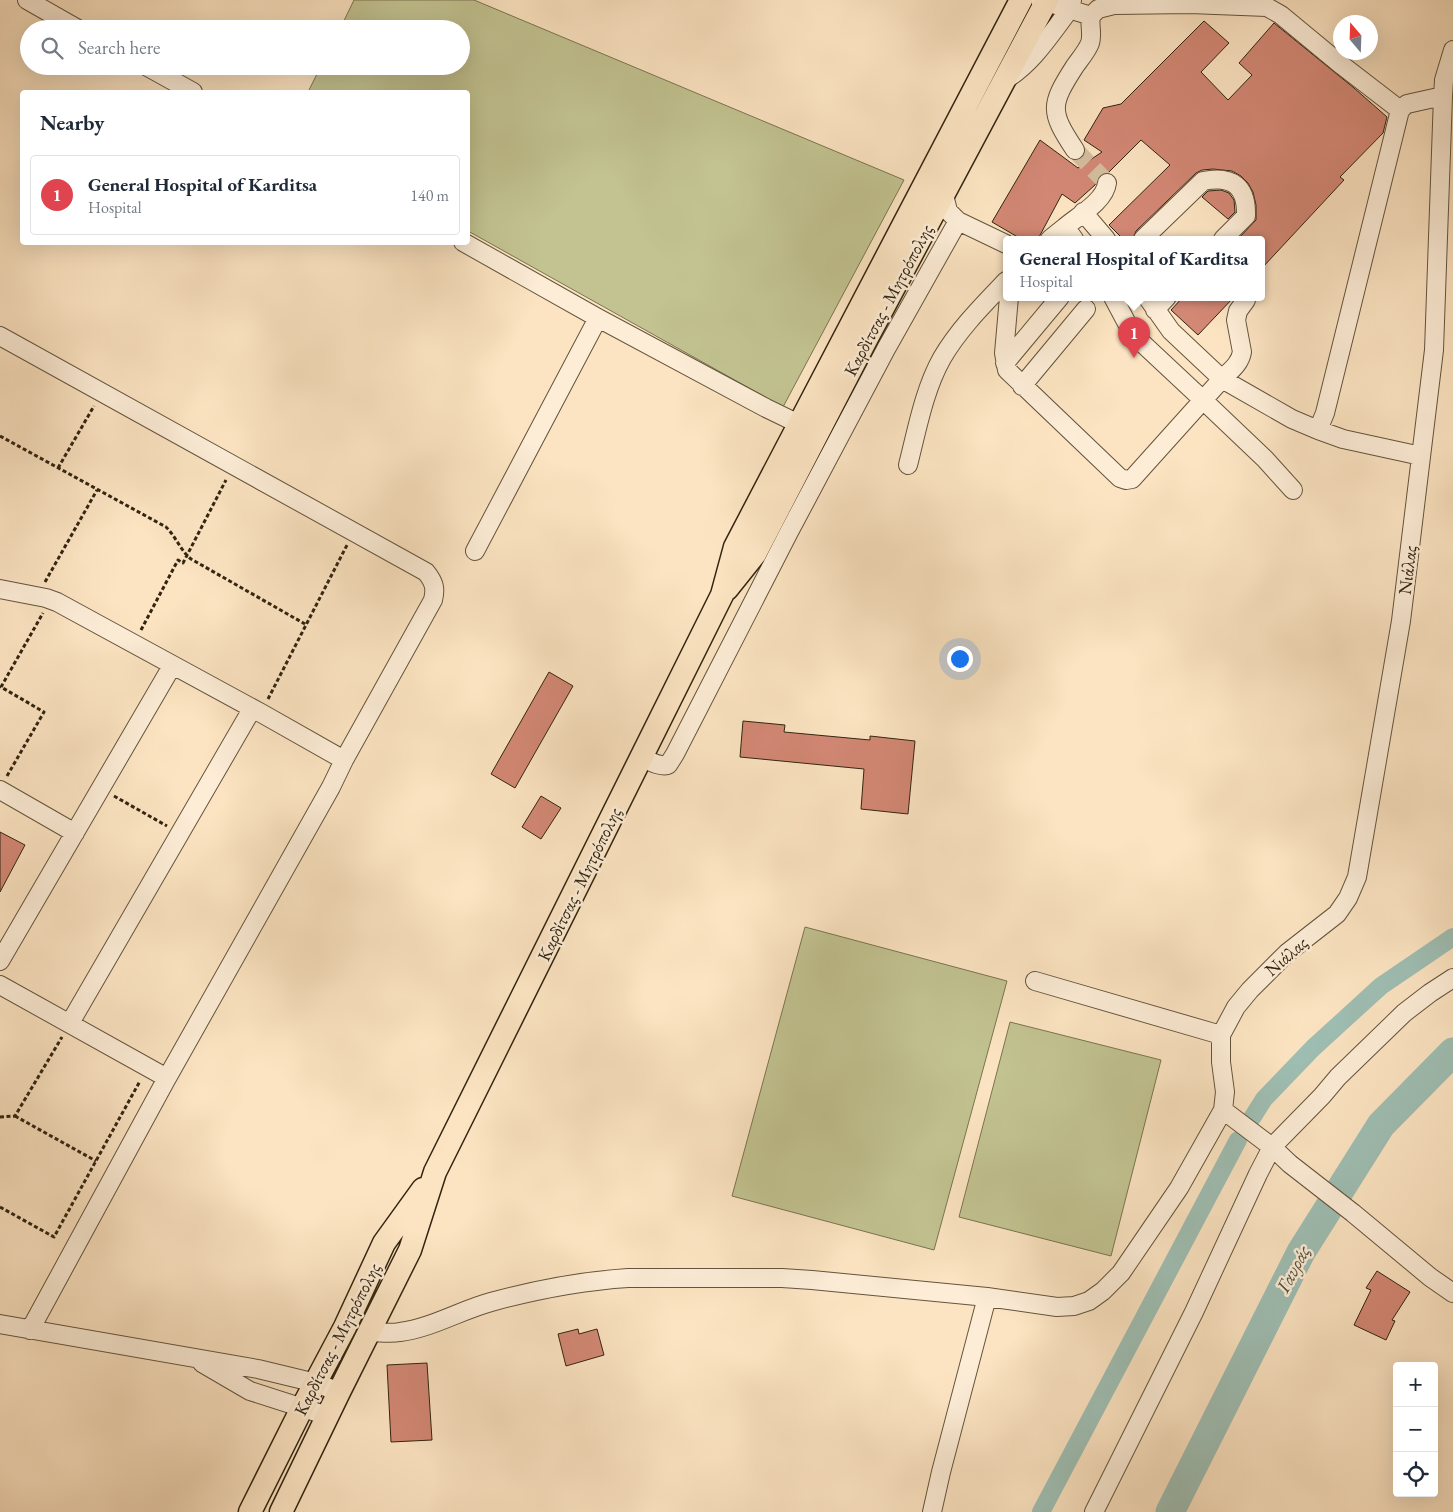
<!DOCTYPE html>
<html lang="en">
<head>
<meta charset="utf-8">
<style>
	body { margin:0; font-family:"EB Garamond",serif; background:#f2f2f3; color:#1f2937 }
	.controls { position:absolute; right:15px; bottom:15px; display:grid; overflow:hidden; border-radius:5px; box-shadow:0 5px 20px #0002 }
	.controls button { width:45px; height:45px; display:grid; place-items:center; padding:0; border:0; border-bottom:1px solid #e0e1e3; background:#fff; color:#1f2937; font:25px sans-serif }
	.compass { position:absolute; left:1333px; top:15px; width:45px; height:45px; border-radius:50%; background:#fff; box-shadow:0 5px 20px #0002; rotate:341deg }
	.you { position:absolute; left:959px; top:658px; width:18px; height:18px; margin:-12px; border:4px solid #fff; border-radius:50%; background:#1a73e8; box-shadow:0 0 0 8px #1a73e833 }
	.badge { display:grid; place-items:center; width:32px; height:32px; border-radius:50%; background:#db2777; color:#fff; font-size:16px; font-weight:700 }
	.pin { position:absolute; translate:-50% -41px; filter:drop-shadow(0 1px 2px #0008) }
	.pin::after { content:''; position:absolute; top:26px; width:18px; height:15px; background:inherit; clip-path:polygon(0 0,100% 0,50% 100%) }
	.popup { position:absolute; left:1003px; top:236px; width:262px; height:65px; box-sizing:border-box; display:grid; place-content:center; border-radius:5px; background:#fff; filter:drop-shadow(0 1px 4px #0005); font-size:16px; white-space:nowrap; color:#747a83 }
	.popup b { font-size:19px; color:#1f2937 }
	.popup::after { content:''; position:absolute; left:50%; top:100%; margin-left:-10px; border:10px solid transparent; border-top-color:#fff }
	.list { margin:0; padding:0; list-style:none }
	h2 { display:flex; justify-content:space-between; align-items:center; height:65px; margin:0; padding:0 20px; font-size:21px }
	h2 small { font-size:16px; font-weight:400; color:#747a83 }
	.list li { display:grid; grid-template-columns:32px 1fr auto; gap:15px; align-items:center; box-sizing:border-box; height:80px; margin:0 10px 10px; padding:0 10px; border:1px solid #e0e1e3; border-radius:5px }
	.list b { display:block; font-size:19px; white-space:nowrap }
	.list p { margin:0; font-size:16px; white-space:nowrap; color:#747a83 }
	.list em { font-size:16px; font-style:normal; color:#747a83 }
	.icon { flex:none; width:28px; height:28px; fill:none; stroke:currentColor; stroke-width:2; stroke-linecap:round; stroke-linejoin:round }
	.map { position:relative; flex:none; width:1453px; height:1512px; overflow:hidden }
	.search { position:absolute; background:#fff; box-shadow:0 5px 20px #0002; left:20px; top:20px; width:450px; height:55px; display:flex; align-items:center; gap:12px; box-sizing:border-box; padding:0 18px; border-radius:28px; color:#747a83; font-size:19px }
	.panel { position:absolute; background:#fff; box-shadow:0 5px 20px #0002; left:20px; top:90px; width:450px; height:155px; border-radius:5px }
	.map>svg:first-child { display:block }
	.green { fill:#c2c391; stroke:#7a7450 }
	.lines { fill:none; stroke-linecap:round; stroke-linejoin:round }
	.canal { stroke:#9fbfb4; stroke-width:18 }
	.river { stroke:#9fbfb4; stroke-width:29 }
	.building { fill:#d38875; stroke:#322410 }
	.minor-tunnel { stroke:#d4be9e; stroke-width:18; stroke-dasharray:18 9; stroke-linecap:butt }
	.minor-casing { stroke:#64543c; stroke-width:20 }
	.major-casing { stroke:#322410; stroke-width:25 }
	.path { stroke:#322410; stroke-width:3; stroke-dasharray:4 2.5; stroke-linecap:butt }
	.minor { stroke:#fdedd7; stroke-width:18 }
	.major { stroke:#fce4c2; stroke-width:22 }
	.labels { text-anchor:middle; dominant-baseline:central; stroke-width:5; stroke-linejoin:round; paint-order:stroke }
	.street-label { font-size:18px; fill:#322410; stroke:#fdedd7 }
	.water-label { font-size:19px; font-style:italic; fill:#535241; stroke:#fdedd7 }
</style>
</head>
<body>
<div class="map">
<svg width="1453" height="1512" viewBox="0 0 1453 1512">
	<rect width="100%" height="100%" fill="#fce4c2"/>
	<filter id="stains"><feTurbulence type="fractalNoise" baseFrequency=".004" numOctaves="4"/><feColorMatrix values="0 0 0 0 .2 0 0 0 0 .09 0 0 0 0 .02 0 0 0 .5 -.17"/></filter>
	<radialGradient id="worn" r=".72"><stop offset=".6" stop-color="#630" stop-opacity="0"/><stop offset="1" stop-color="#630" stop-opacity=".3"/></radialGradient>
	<!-- green -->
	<path class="green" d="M354,0H474L904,180L783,407L468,231V92H308L321,66H461V29H340Z
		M805,927L1007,981L934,1250L732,1196Z
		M1010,1022L1161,1060L1111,1256L959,1217Z"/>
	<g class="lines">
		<!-- canal -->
		<path class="canal" d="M1252,1118L1264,1099L1313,1048L1381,986L1453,937
			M1041,1512L1238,1140"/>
		<!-- river -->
		<path class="river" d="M1170,1512L1301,1252L1381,1125L1453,1052"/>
	</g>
	<!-- building -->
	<path class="building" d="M1204,21L1229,43L1201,72L1228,100L1252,75L1239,63L1274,23L1354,88L1387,117L1383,133L1340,177L1344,180L1262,268V239H1238L1256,220V205L1253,192L1248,183L1241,176L1232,171L1213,169L1202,170L1196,173L1136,231L1133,239H1123L1109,225L1170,165L1141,140L1108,173L1100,175L1095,185L1075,203L1062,194L1038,239H1021L992,222L1040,140L1078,168L1102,152L1084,140L1103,108L1121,104Z
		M1221,190L1229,193L1234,200L1235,212L1228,219L1202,197L1208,191Z
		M1183,297H1234L1198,335L1171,310Z
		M549,672L573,686L515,788L491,774Z
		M743,721L785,725L784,732L870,740V736L915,741L908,814L861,809L864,769L740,757Z
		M541,796L561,808L541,839L522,827Z
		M0,832L25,845L0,892Z
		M1377,1271L1410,1292L1392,1320L1395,1321L1386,1340L1354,1325L1371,1290L1366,1288Z
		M578,1329L579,1334L597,1329L604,1355L566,1366L558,1334Z
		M427,1363L432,1440L391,1442L387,1365Z"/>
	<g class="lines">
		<!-- minor-tunnel -->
		<path class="minor-tunnel" d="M1075,150L1107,183"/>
		<defs>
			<path id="minor" d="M27,0L78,29
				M1040,0L1091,16C1089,25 1093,34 1090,43C1087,51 1080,59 1075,66C1050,105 1049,111 1075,150
				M1091,16L1098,9L1114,5L1190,4L1267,7L1281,15L1339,63L1400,110
				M1453,50L1444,80L1443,96L1434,350L1401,621L1357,877L1348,898L1337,914L1287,953L1250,990L1236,1007L1221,1035V1062L1225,1092L1223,1110L1272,1147L1290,1164L1353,1213L1430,1277L1453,1293
				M146,66L193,92
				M1005,80C1033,63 1050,35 1070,9L1072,0
				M944,195L948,211L958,221L1006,244
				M1083,212L1106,239
				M1065,227C1078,216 1105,201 1107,183
				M1050,239L1065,227L1074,239
				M1143,239L1203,181C1232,175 1247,186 1246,216L1223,239
				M463,242L598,318L766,408L799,424
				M1009,297L1004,353L1007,370L1120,478L1126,480L1132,479L1203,400L1265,459L1293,490
				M1113,297L1130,329L1141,342L1203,400L1222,379L1292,419L1318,430L1325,413L1400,110L1407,104L1443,96
				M1147,297L1171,331L1222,379C1230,371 1240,364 1242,352L1236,320L1238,311L1246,300
				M1155,310L1167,297
				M0,336L426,572C434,582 436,588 433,600L344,760
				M1005,363L1060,297
				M1022,386L1086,309
				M1318,430L1343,439L1421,456
				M908,465C917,430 924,390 942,358C959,329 983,305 1006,281
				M475,551L598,318
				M0,589L46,598L57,602L261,713L344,760L331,787L167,1078L0,985
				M642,757C650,761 658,767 668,765L675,754L789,532L886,349L958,221
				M0,790L75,833
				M0,961L172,666
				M1035,981L1221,1035
				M70,1023L252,709
				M0,1324L258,1369L316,1383L339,1392
				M30,1330L167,1078
				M370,1332C380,1332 390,1334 400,1332C432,1328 461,1310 491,1302C535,1290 582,1281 628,1278H782L812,1280L987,1297L1057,1307L1074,1306L1089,1301L1103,1291L1121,1273L1179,1188L1223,1110
				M202,1363L250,1391L328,1416
				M932,1512L941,1472L987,1297
				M1094,1512L1194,1312L1258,1174L1272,1147L1322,1096L1338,1077L1404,1013L1430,993L1453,978"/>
			<path id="major" d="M727,589L755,554L867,338L1047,0
				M250,1512L302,1408L345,1327L384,1243L423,1189
				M281,1512L339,1392L410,1250L435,1172L722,595L735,547L1021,0"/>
		</defs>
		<!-- minor casing -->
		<use href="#minor" class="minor-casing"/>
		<!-- major casing -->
		<use href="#major" class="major-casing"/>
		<!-- path -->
		<path class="path" d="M0,436L166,527C176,537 181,551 191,559L305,624
			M58,468L94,406
			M45,582L97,490
			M141,630L178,560L183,563L226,480
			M268,699L347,545
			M7,776L44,712L1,687L43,613
			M114,796L167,826
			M15,1116L96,1161
			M0,1117L15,1116L62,1037
			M0,1207L54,1237L140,1081"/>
		<!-- minor -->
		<use href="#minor" class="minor"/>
		<!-- major -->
		<use href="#major" class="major"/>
	</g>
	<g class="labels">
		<!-- street labels -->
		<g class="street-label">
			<text transform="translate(888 300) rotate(-62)">Καρδίτσας - Μητρόπολης</text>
			<text transform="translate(1407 570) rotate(-83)">Νιάλας</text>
			<text transform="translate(579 884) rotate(-64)">Καρδίτσας - Μητρόπολης</text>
			<text transform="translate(1286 956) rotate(-41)">Νιάλας</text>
			<text transform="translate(337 1339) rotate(-63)">Καρδίτσας - Μητρόπολης</text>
		</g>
		<!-- water labels -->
		<g class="water-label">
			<text transform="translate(1293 1269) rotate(-62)">Γαυράς</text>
		</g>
	</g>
	<rect width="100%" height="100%" filter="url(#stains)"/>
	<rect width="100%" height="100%" fill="url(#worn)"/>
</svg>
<div class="controls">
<button>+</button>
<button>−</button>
<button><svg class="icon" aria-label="locate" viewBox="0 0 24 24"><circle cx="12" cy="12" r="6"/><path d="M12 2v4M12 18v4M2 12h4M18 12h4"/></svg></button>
</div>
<svg class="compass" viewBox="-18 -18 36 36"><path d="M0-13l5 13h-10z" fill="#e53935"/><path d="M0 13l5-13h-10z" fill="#747a83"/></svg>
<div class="you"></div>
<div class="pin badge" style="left:1134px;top:358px;background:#e0444e">1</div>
<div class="popup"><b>General Hospital of Karditsa</b>Hospital</div>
<div class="search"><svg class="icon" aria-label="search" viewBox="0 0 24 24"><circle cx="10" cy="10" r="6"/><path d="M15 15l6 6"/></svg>Search here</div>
<section class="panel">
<h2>Nearby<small></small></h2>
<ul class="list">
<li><span class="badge" style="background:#e0444e">1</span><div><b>General Hospital of Karditsa</b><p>Hospital</p></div><em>140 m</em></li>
</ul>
</section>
</div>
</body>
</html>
